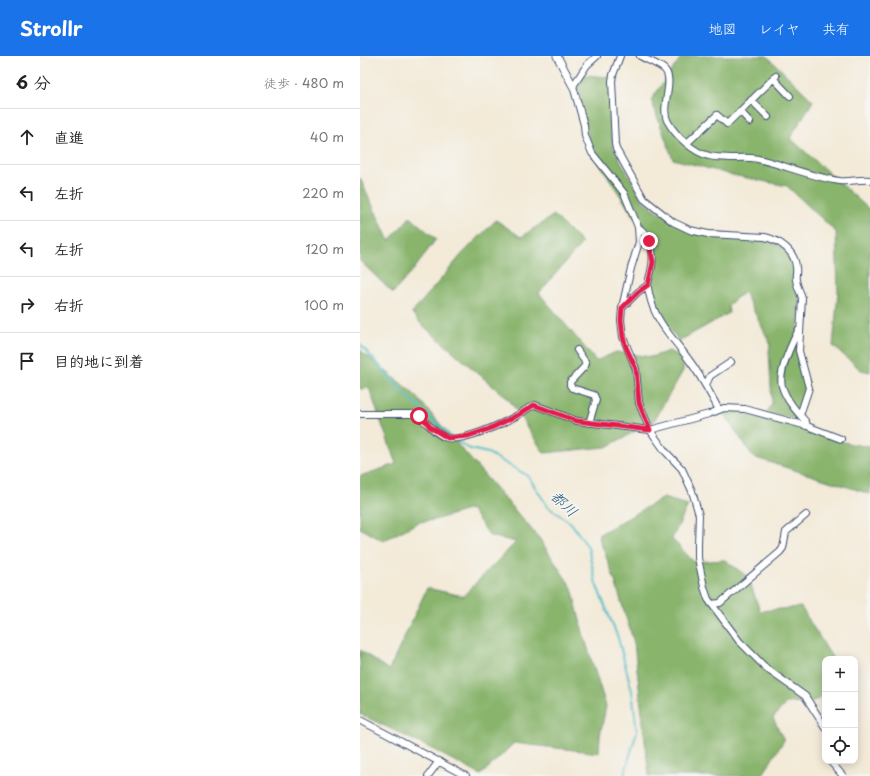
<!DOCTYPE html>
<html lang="ja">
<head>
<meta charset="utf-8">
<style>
	body { margin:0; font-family:"Playpen Sans","Klee One",sans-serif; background:#f6f6f6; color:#222 }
	.controls { position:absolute; right:12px; bottom:12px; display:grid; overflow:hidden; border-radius:8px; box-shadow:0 2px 10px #0003 }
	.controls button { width:36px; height:36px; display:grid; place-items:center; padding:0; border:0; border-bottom:1px solid #e0e0e0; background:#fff; color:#222; font:20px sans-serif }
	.stop { position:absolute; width:12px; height:12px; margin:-9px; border:3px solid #e11d48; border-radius:50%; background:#fff }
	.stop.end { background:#e11d48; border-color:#fff; box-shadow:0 1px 4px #0008 }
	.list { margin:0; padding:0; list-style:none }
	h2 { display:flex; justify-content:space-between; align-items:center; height:52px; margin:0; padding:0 16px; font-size:17px }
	h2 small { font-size:13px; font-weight:400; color:#767676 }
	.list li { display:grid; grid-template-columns:26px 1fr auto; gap:12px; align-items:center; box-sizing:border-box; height:56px; padding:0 16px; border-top:1px solid #e0e0e0 }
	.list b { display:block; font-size:15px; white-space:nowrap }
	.list em { font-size:13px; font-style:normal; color:#767676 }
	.icon { flex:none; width:22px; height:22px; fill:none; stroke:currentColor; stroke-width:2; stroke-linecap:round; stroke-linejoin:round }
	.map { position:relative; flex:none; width:510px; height:720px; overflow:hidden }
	header { display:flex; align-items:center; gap:24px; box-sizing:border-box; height:56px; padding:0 20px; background:#1a73e8; color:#fff }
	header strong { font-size:19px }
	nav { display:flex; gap:22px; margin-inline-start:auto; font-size:14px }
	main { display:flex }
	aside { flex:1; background:#fff }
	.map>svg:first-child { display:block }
	.forest { fill:#88b46c; stroke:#527265 }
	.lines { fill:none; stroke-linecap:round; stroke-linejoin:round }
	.stream { stroke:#50bccb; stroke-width:2 }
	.minor-casing { stroke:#3b4b70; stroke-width:8 }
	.tertiary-casing { stroke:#3b4b70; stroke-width:9 }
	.minor { stroke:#fff; stroke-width:6 }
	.tertiary { stroke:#fff; stroke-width:7 }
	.route { stroke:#e11d48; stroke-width:5 }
	.labels { text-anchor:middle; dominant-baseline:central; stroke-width:3; stroke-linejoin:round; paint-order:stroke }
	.water-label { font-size:15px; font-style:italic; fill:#2b597f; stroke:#f6f6f2 }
</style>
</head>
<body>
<header>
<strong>Strollr</strong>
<nav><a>地図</a><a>レイヤ</a><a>共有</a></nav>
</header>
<main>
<aside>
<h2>6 分<small>徒歩 · 480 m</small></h2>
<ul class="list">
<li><svg class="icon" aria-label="ahead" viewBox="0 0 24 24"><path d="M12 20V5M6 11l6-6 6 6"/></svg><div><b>直進</b></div><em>40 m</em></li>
<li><svg class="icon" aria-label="left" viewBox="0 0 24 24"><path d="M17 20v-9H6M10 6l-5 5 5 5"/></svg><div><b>左折</b></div><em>220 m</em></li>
<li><svg class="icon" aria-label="left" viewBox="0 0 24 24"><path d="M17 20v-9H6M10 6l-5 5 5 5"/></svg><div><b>左折</b></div><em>120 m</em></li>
<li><svg class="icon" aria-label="right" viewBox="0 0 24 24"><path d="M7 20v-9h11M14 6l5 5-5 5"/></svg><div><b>右折</b></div><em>100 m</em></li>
<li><svg class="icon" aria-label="arrive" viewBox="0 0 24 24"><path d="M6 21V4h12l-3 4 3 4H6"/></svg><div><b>目的地に到着</b></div></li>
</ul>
</aside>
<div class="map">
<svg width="510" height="720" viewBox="0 0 510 720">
	<rect width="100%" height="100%" fill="#f6f6f2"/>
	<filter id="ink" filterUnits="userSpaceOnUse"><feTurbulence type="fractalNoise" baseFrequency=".025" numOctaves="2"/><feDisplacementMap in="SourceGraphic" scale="8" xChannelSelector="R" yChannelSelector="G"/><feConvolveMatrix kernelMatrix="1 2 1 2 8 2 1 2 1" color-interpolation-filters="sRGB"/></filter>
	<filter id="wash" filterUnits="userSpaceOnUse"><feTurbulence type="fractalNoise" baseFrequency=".012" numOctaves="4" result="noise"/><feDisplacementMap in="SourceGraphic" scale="16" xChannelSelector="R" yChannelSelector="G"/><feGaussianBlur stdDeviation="0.9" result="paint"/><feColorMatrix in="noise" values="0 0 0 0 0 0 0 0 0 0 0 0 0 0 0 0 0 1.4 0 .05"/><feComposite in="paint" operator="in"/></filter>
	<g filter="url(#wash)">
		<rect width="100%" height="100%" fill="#f3ead8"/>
		<!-- forest -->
		<path class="forest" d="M322,0H407L453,45L430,82L510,154V316L501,314L473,290L478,236L476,176L427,130L372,119L313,103L291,44Z
			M223,19L250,21L253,91L283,145L325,173L406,183L425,193L431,201L435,210L440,241L437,295L446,335L440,356L443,366L407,356L412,348L409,296L410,287L384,236L368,249L369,257L319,285L298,258L296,254L291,227L296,205L295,198L290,180L272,158L231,94L217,34Z
			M0,122L29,185L50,161L76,183L55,212L33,237L0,205Z
			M194,159L222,187L179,237L236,305L256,296L291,301L309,295L324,303L323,315L293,366L246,391L184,397L150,345L60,267L52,257L103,197L136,164L161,181Z
			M0,294L54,338L179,482L212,532L223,577L246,650L240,680L239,697L154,687L121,719L66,690L0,658V594L29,614L67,532L103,540L156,486L130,480L111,453L74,464L59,466L23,485L0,472V420L36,408L9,332L0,333Z
			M379,354C398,359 418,362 436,368C460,377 484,390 510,390V438L393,401L363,356Z
			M303,442L328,449L312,483L334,506L365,504L388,521L400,555L441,551L473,603H465V640L453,645L426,647L413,662L424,684L402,720H289L274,587L254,522L238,479Z"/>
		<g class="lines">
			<!-- stream -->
			<path class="stream" d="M0,288L43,336L90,380
				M95,384L110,393L128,397L168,420L188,451L211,467L228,491L236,528L258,582L272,635L277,675L264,720"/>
		</g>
	</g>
	<g filter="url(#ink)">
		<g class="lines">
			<defs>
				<path id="minor" d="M237,0L227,9L213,30L224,69L225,80L232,97L264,137L278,171L279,186L271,212L262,252L261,264L263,281L276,313L279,347L290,374L305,395L322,413L332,435L339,459L338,488V502L344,531L348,543L379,585L407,613L445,640L465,671
					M260,0L253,19L252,25L255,88L256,93L284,143L313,166L330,174L348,178L405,181C419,184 435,195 436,211C437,216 435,220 436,224C437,231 440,235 442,242L439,295L449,332L440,359
					M280,0C287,4 298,8 304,13C316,24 299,51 308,66C316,80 333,96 349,100C356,102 364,101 370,102C379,102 389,101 398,103C425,109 451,121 480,125C490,126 499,123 510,124
					M413,22L430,40
					M391,44L408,61
					M380,55L390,66
					M327,87L357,59L367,68L416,20
					M278,171C292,181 295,199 291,215C290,220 288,225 288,230C288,235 290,240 291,245C298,269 315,284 329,304C341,320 350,337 359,354
					M262,252L278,236L288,229
					M438,275C432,287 418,317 422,330C426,344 437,356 446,366L447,370
					M217,294L226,307L225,310L210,326V329L212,332L234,339L236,344L229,367
					M346,329L350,320L371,306
					M0,358H52C67,362 72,378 87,382C103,386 142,368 156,360C163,357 168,351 175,349L217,365L290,374L349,358L364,352L385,353L447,370L481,383
					M351,548L360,547L420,496L423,492L426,476L446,459
					M0,664L106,720
					M470,705L483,720
					M68,720L79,705"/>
				<path id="tertiary" d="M197,0L213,30"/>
			</defs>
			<!-- minor casing -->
			<use href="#minor" class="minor-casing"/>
			<!-- tertiary casing -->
			<use href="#tertiary" class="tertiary-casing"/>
			<!-- minor -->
			<use href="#minor" class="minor"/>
			<!-- tertiary -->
			<use href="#tertiary" class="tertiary"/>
		</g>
	</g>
	<g class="lines" filter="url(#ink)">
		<!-- route -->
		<path class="route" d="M59,360L64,363L70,371L88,382L108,380L129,373L158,359L174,349L217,365L290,374L279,347L276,313L266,291L263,281L261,264L262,252L278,236L288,229L293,206L289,185"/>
	</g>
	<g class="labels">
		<!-- water labels -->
		<g class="water-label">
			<text transform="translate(205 447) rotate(43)">都川</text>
		</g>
	</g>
</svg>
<div class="controls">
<button>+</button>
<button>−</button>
<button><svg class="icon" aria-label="locate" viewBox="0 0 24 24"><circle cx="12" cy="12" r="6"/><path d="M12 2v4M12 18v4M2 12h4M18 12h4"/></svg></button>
</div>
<div class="stop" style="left:59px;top:360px"></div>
<div class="stop end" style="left:289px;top:185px"></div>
</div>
</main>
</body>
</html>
